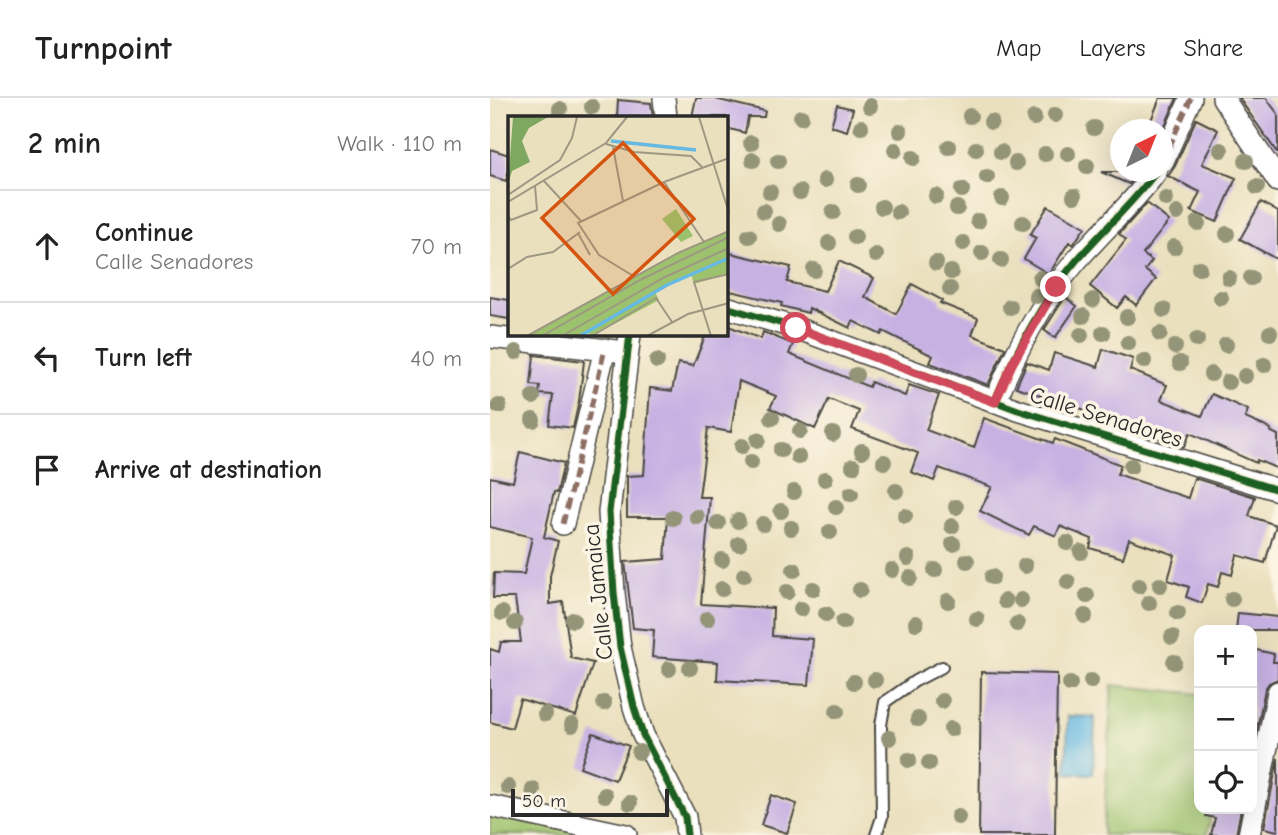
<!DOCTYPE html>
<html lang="en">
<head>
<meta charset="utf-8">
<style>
	body { margin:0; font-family:"Comic Neue",sans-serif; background:#f2f2f2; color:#222 }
	.controls { position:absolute; right:21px; bottom:21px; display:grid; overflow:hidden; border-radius:14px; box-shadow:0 7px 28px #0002 }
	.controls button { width:63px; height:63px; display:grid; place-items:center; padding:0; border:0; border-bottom:2px solid #e0e0e0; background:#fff; color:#222; font:35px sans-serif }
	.compass { position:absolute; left:620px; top:21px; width:63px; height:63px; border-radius:50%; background:#fff; box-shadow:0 7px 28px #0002; rotate:43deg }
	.scale { position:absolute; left:21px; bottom:18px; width:158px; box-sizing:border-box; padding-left:7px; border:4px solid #2b2b2b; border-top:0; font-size:19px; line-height:24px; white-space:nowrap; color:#2b2b2b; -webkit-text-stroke:5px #fcf5e5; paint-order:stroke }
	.stop { position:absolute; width:21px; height:21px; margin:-16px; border:5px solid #d1495b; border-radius:50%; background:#fff }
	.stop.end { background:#d1495b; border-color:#fff; box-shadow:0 2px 7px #0008 }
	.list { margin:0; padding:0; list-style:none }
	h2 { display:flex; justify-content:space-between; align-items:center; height:91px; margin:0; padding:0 28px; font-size:30px }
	h2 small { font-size:23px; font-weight:400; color:#767676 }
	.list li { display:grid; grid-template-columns:46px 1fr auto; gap:21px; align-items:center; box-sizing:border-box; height:112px; padding:0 28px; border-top:2px solid #e0e0e0 }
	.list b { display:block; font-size:26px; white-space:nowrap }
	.list p { margin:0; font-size:23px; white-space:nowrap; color:#767676 }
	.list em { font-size:23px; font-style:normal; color:#767676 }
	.icon { flex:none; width:38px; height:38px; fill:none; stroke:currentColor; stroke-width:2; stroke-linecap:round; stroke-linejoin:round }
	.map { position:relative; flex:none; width:788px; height:737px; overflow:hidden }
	header { display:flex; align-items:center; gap:42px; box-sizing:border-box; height:98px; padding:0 35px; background:#fff; border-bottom:2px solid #e0e0e0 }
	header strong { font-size:33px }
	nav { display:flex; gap:38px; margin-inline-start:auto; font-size:24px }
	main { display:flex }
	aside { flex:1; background:#fff }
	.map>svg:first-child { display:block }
	.green { fill:#9dc26d; stroke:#64764c; stroke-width:2 }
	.water { fill:#66b9e2; stroke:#487286; stroke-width:2 }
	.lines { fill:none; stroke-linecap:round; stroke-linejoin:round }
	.stream { stroke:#66b9e2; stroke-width:6 }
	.building { fill:#c6b1e3 }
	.service-casing { stroke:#484641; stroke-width:14 }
	.minor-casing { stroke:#484641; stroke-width:24 }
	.service { stroke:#fff; stroke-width:10 }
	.minor { stroke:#fff; stroke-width:21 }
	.quiet { stroke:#8d6e63; stroke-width:5; stroke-dasharray:10 5; stroke-linecap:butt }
	.cycleway-casing { stroke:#fcf5e5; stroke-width:11 }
	.cycleway { stroke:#1b5e20; stroke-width:7 }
	.tree { fill:#949578 }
	.route { stroke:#d1495b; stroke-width:9 }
	.labels { text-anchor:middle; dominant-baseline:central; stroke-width:7; stroke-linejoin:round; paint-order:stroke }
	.street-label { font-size:23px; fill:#2b2b2b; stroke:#fcf5e5 }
	.inset-river { fill:none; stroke:#66b9e2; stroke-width:3.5 }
	.inset-road { fill:none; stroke:#9e9883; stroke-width:2 }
	.view { fill:#d5540f; fill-opacity:0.15; stroke:#d5540f; stroke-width:3.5 }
	.inset-edge { fill:none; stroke:#2b2b2b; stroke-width:3.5 }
</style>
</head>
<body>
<header>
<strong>Turnpoint</strong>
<nav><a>Map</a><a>Layers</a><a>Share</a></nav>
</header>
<main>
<aside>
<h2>2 min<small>Walk · 110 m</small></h2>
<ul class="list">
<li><svg class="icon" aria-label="ahead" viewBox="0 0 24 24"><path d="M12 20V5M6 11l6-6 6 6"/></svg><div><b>Continue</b><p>Calle Senadores</p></div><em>70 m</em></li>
<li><svg class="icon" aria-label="left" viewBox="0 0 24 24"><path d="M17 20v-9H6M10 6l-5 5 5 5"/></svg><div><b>Turn left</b></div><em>40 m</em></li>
<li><svg class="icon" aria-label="arrive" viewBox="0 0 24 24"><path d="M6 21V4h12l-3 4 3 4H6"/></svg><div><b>Arrive at destination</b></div></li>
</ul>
</aside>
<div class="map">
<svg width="788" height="737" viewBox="0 0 788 737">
	<rect width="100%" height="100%" fill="#fcf5e5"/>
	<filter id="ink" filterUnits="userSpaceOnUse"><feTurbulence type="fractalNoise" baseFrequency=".0143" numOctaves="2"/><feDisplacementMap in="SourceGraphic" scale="14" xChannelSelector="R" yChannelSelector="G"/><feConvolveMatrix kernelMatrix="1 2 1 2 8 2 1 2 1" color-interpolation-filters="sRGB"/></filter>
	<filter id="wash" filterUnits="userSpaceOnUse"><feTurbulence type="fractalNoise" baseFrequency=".00686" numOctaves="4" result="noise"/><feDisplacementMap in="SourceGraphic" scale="28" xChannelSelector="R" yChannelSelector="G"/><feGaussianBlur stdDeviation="1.57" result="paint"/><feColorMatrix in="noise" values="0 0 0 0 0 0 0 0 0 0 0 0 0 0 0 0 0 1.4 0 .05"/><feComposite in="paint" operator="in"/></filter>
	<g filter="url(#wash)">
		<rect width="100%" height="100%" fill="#eae0be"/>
		<!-- green -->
		<path class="green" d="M622,587L709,596V711H722L717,737H613Z
			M0,708L136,737H0Z"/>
		<!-- water -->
		<path class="water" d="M578,618L605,619L603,676L576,675Z"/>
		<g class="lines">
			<!-- stream -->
			<path class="stream" d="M787,0L788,1"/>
		</g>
		<g id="blocks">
			<!-- building -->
			<path class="building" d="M206,0H221L275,13L274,19H258L255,35L236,30V19H202Z
				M670,0H687L673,32H657Z
				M749,0H776L788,16V56Z
				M128,2L161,5L163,19H127Z
				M347,7L363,11L357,33L341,28Z
				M706,21L728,32L712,66L746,80L727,124L701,113L710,94L678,78L685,68Z
				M0,51L19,57V72L16,83L0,78Z
				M611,74H650L639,86Z
				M771,104L788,114V162L750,141Z
				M657,105L679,123L653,156L662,163L655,172L666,181L646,207L636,199L627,210L600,188L636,142L629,136Z
				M558,108L595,129L583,147L579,144L559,176L534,161L546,140L540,137Z
				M236,154L301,169L297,184L335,193L349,163L384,180L375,199L406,216L422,186L452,202L450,205L488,220L482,237L515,250L498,287L440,265L443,258L393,233L391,237L363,223L360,230L319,210L318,215L291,208L292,205L236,192Z
				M0,199L19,202V221L0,218Z
				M575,199L587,208L565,240L554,232Z
				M236,227L271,241L273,234L303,246L299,256L379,289L381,284L415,298L419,287L449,297L436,332L484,350L494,320L563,345L565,341L631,367L627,376L698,400L704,380L765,399L759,418L786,427L775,465L747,457L742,477L732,474L728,489L718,486L712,505L696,499L699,489L678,482L685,457L639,441L633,460L600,450L602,441L570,428L566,438L544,428L539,437L490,413L502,389L449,370L444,383L421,374L428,355L362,331L369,313L339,301L325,331L280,310L286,298L249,283L241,334L218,330L209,399H220L211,506L283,510L282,538L323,541L319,587L227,582L228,564L162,559L164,532L143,530L135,464L175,461L178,419H137V378L154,377L160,290L182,293L188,265L203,268L216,236H236Z
				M613,251L643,261L640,272L677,287L671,302L712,318L722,296L758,312L755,320L781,331L780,333L788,337V371L767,362L766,365L700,335L694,349L630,327L631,324L526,289L537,264L559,272L564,255L608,269Z
				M44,257L94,263L89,303L83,330L59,327L63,297L49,296L50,288L41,287Z
				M30,354L74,365L67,395L64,394L54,439L68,443L60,478V506L73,504L81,560L103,565L86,618L30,601L22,630L0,624V551L9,554L11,544H31L25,500H3L4,475L34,476L42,439L0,429V379L23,384Z
				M748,515L788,519V532H746Z
				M762,551L784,556L783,564H788V581L779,585L775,591L762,657Z
				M491,574L567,576L565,737H489Z
				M103,635L139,648L125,682L90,669Z
				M788,660V733L774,730Z
				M281,697L307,706L297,735L271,727Z
				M717,711H751L746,737H721L725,720L716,718Z"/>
		</g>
	</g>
	<g filter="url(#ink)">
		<use href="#blocks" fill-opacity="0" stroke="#484641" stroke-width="2"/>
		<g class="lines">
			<defs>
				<path id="service" d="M386,737L392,719L391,627L395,604L425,583L452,569"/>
				<path id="minor" d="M174,0L176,19
					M733,0L788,83
					M673,63L701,0
					M236,209L306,230L528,312L788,392
					M140,236L119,414L124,495L130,549L144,609L153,637L195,719L197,737
					M0,239L127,253
					M505,304C524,256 553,201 586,163C612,133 643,105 666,74
					M73,426L115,251
					M0,708L136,737
					M759,737L788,594"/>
			</defs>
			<!-- service casing -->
			<use href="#service" class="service-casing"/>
			<!-- minor casing -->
			<use href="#minor" class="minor-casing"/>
			<!-- service -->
			<use href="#service" class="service"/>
			<!-- minor -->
			<use href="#minor" class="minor"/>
			<!-- quiet -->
			<path class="quiet" d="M673,63L701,0
				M73,426L115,251"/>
			<defs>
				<path id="cycleway" d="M236,209L306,230L528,312L788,392
					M140,236L119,414L124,495L130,549L144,609L153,637L195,719L197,737
					M505,304C524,256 553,201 586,163C612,133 643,105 666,74"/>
			</defs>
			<!-- cycleway casing -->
			<use href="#cycleway" class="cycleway-casing"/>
			<!-- cycleway -->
			<use href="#cycleway" class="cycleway"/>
		</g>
		<!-- trees -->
		<g class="tree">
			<circle cx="380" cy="8" r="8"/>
			<circle cx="102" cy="9" r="8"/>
			<circle cx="70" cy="11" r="8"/>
			<circle cx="565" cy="17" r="8"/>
			<circle cx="480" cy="18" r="8"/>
			<circle cx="311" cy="19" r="8"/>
			<circle cx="544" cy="20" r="8"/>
			<circle cx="501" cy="24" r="8"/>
			<circle cx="371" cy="29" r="8"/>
			<circle cx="604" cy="30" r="8"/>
			<circle cx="410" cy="33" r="8"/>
			<circle cx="261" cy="45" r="8"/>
			<circle cx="459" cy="49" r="8"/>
			<circle cx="486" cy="51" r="8"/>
			<circle cx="405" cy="52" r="8"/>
			<circle cx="731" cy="52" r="8"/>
			<circle cx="511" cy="54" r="8"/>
			<circle cx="555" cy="56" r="8"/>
			<circle cx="578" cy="56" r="8"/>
			<circle cx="423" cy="60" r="8"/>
			<circle cx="263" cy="62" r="8"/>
			<circle cx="288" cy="63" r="8"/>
			<circle cx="756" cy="63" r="8"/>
			<circle cx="526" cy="65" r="8"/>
			<circle cx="597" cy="68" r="8"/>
			<circle cx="497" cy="79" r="8"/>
			<circle cx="335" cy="82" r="8"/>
			<circle cx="368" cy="87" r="8"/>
			<circle cx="767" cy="89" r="8"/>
			<circle cx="472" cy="92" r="8"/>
			<circle cx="280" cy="94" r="8"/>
			<circle cx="310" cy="94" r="8"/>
			<circle cx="446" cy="98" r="8"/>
			<circle cx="584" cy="98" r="8"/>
			<circle cx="512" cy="100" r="8"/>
			<circle cx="676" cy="101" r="8"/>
			<circle cx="392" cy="109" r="8"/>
			<circle cx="467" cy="110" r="8"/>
			<circle cx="274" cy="113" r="8"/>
			<circle cx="343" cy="114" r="8"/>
			<circle cx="408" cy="114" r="8"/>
			<circle cx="687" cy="115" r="8"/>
			<circle cx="488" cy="123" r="8"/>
			<circle cx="533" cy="125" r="8"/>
			<circle cx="708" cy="125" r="8"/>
			<circle cx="289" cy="126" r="8"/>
			<circle cx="737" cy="136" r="8"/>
			<circle cx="259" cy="138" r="8"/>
			<circle cx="365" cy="139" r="8"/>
			<circle cx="339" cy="145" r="8"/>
			<circle cx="473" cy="145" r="8"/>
			<circle cx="684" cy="149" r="8"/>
			<circle cx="492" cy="155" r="8"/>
			<circle cx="386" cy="157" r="8"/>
			<circle cx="511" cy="162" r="8"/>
			<circle cx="446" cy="165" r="8"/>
			<circle cx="709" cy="170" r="8"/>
			<circle cx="324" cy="172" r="8"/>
			<circle cx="461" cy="174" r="8"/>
			<circle cx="550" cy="180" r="8"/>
			<circle cx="739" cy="180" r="8"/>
			<circle cx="761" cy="180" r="8"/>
			<circle cx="460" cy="191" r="8"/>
			<circle cx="546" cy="198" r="8"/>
			<circle cx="731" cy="200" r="8"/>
			<circle cx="603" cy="202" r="8"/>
			<circle cx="520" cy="209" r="8"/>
			<circle cx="674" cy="212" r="8"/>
			<circle cx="593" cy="218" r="8"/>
			<circle cx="637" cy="219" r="8"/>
			<circle cx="613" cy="235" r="8"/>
			<circle cx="780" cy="235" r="8"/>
			<circle cx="670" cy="236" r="8"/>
			<circle cx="591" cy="237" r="8"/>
			<circle cx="707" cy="242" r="8"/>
			<circle cx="638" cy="245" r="8"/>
			<circle cx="736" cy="247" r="8"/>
			<circle cx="685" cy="249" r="8"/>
			<circle cx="26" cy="254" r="8"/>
			<circle cx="167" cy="263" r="8"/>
			<circle cx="654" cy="263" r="8"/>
			<circle cx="690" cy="265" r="8"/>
			<circle cx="774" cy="267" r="8"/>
			<circle cx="721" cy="276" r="8"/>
			<circle cx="366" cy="277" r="8"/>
			<circle cx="755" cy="278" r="8"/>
			<circle cx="738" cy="284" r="8"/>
			<circle cx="43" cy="299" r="8"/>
			<circle cx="9" cy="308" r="8"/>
			<circle cx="282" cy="320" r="8"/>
			<circle cx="43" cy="322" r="8"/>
			<circle cx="310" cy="333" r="8"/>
			<circle cx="343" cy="336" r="8"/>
			<circle cx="268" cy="342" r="8"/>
			<circle cx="252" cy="348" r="8"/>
			<circle cx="291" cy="352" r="8"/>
			<circle cx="372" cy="353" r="8"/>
			<circle cx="308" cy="359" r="8"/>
			<circle cx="261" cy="364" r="8"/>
			<circle cx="394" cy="364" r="8"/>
			<circle cx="363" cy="368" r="8"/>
			<circle cx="641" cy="368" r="8"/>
			<circle cx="335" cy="381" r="8"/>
			<circle cx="406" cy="393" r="8"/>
			<circle cx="304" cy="394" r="8"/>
			<circle cx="361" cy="396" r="8"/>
			<circle cx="346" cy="409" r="8"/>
			<circle cx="466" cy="409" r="8"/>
			<circle cx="291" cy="413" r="8"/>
			<circle cx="415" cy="418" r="8"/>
			<circle cx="207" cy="419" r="8"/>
			<circle cx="183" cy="420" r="8"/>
			<circle cx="248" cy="423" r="8"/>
			<circle cx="228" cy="425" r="8"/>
			<circle cx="273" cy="426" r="8"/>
			<circle cx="462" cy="428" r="8"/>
			<circle cx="301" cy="430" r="8"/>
			<circle cx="340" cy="434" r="8"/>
			<circle cx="577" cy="445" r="8"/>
			<circle cx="249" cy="446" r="8"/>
			<circle cx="463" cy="446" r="8"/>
			<circle cx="591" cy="454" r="8"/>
			<circle cx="418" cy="460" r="8"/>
			<circle cx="232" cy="462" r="8"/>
			<circle cx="477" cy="463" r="8"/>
			<circle cx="535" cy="468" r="8"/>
			<circle cx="304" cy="472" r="8"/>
			<circle cx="402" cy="472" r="8"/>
			<circle cx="445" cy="472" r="8"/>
			<circle cx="254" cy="477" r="8"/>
			<circle cx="502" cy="479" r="8"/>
			<circle cx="420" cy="480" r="8"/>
			<circle cx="578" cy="484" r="8"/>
			<circle cx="670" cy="487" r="8"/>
			<circle cx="649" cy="488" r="8"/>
			<circle cx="232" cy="491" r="8"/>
			<circle cx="323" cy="491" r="8"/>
			<circle cx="370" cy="492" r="8"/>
			<circle cx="297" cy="494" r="8"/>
			<circle cx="597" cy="498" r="8"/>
			<circle cx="742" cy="501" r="8"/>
			<circle cx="531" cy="502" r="8"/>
			<circle cx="458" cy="503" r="8"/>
			<circle cx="515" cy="503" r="8"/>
			<circle cx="659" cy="505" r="8"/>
			<circle cx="311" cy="511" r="8"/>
			<circle cx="12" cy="515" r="8"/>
			<circle cx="688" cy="515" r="8"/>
			<circle cx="336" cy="516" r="8"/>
			<circle cx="595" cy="518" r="8"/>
			<circle cx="217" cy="521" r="8"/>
			<circle cx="487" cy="521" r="8"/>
			<circle cx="83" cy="522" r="8"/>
			<circle cx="353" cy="524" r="8"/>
			<circle cx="25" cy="525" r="8"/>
			<circle cx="426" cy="525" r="8"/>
			<circle cx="527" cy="526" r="8"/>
			<circle cx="682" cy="539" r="8"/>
			<circle cx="684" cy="564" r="8"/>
			<circle cx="200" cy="570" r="8"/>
			<circle cx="179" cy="571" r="8"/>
			<circle cx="385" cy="582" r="8"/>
			<circle cx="601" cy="583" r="8"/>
			<circle cx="364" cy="584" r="8"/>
			<circle cx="580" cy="586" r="8"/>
			<circle cx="452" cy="603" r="8"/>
			<circle cx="114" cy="605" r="8"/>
			<circle cx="347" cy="613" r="8"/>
			<circle cx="55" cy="616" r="8"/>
			<circle cx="428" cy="621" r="8"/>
			<circle cx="82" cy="627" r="8"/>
			<circle cx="461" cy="631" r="8"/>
			<circle cx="399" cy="640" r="8"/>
			<circle cx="149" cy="654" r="8"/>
			<circle cx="419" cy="662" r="8"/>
			<circle cx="439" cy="665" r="8"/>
			<circle cx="18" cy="689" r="8"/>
			<circle cx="43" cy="692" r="8"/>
			<circle cx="115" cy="697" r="8"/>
			<circle cx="140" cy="705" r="8"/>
			<circle cx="468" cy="719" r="8"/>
		</g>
	</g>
	<g class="lines" filter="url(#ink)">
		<!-- route -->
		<path class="route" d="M306,230L505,304L522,266L566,189"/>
	</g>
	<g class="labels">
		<!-- street labels -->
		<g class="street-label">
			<text transform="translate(616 319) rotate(17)">Calle Senadores</text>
			<text transform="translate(108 494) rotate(-96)">Calle Jamaica</text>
		</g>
	</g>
	<!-- overview -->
	<g transform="translate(18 18)">
		<rect width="220" height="220" fill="#eae0be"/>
		<path d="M168,93L185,120L173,126L154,103ZM220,115V158L186,168L183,158L147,176L151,184L84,220L79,216L72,220H19L170,137Z" fill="#9dc26d"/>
		<path d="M5,1H40L21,12L14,25L22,46L4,55L0,68Z" fill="#7ea860"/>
		<path class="inset-river" d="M103,25L188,34M72,220L159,169L221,142"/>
		<path class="inset-road" d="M191,1L221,97M98,28L126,36L183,40L194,51M105,31L115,85M36,65L73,105M156,66L196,126M0,79L52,44L64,22L69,1M0,86L98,27L119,1M0,100L3,104L29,94L27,70M70,117L82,139M0,153L19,141L45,136L72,116M127,161L91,139L70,107L156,66L221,42M19,220L170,137L221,115M34,220L132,164L221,121M54,220L157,161L221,132M84,220L148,182L164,206M139,220L180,198L221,187M203,220L186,166L221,158"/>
		<path class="view" d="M115,27L186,103L105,178L34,102Z"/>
		<rect width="220" height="220" class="inset-edge"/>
	</g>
</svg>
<div class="controls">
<button>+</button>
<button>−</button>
<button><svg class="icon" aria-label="locate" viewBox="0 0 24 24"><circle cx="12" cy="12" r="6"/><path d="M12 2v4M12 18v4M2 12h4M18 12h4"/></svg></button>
</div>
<svg class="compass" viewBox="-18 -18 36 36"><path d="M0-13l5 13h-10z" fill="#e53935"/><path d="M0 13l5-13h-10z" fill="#767676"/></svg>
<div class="scale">50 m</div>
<div class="stop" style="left:306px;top:230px"></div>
<div class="stop end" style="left:566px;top:189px"></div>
</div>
</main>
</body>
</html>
